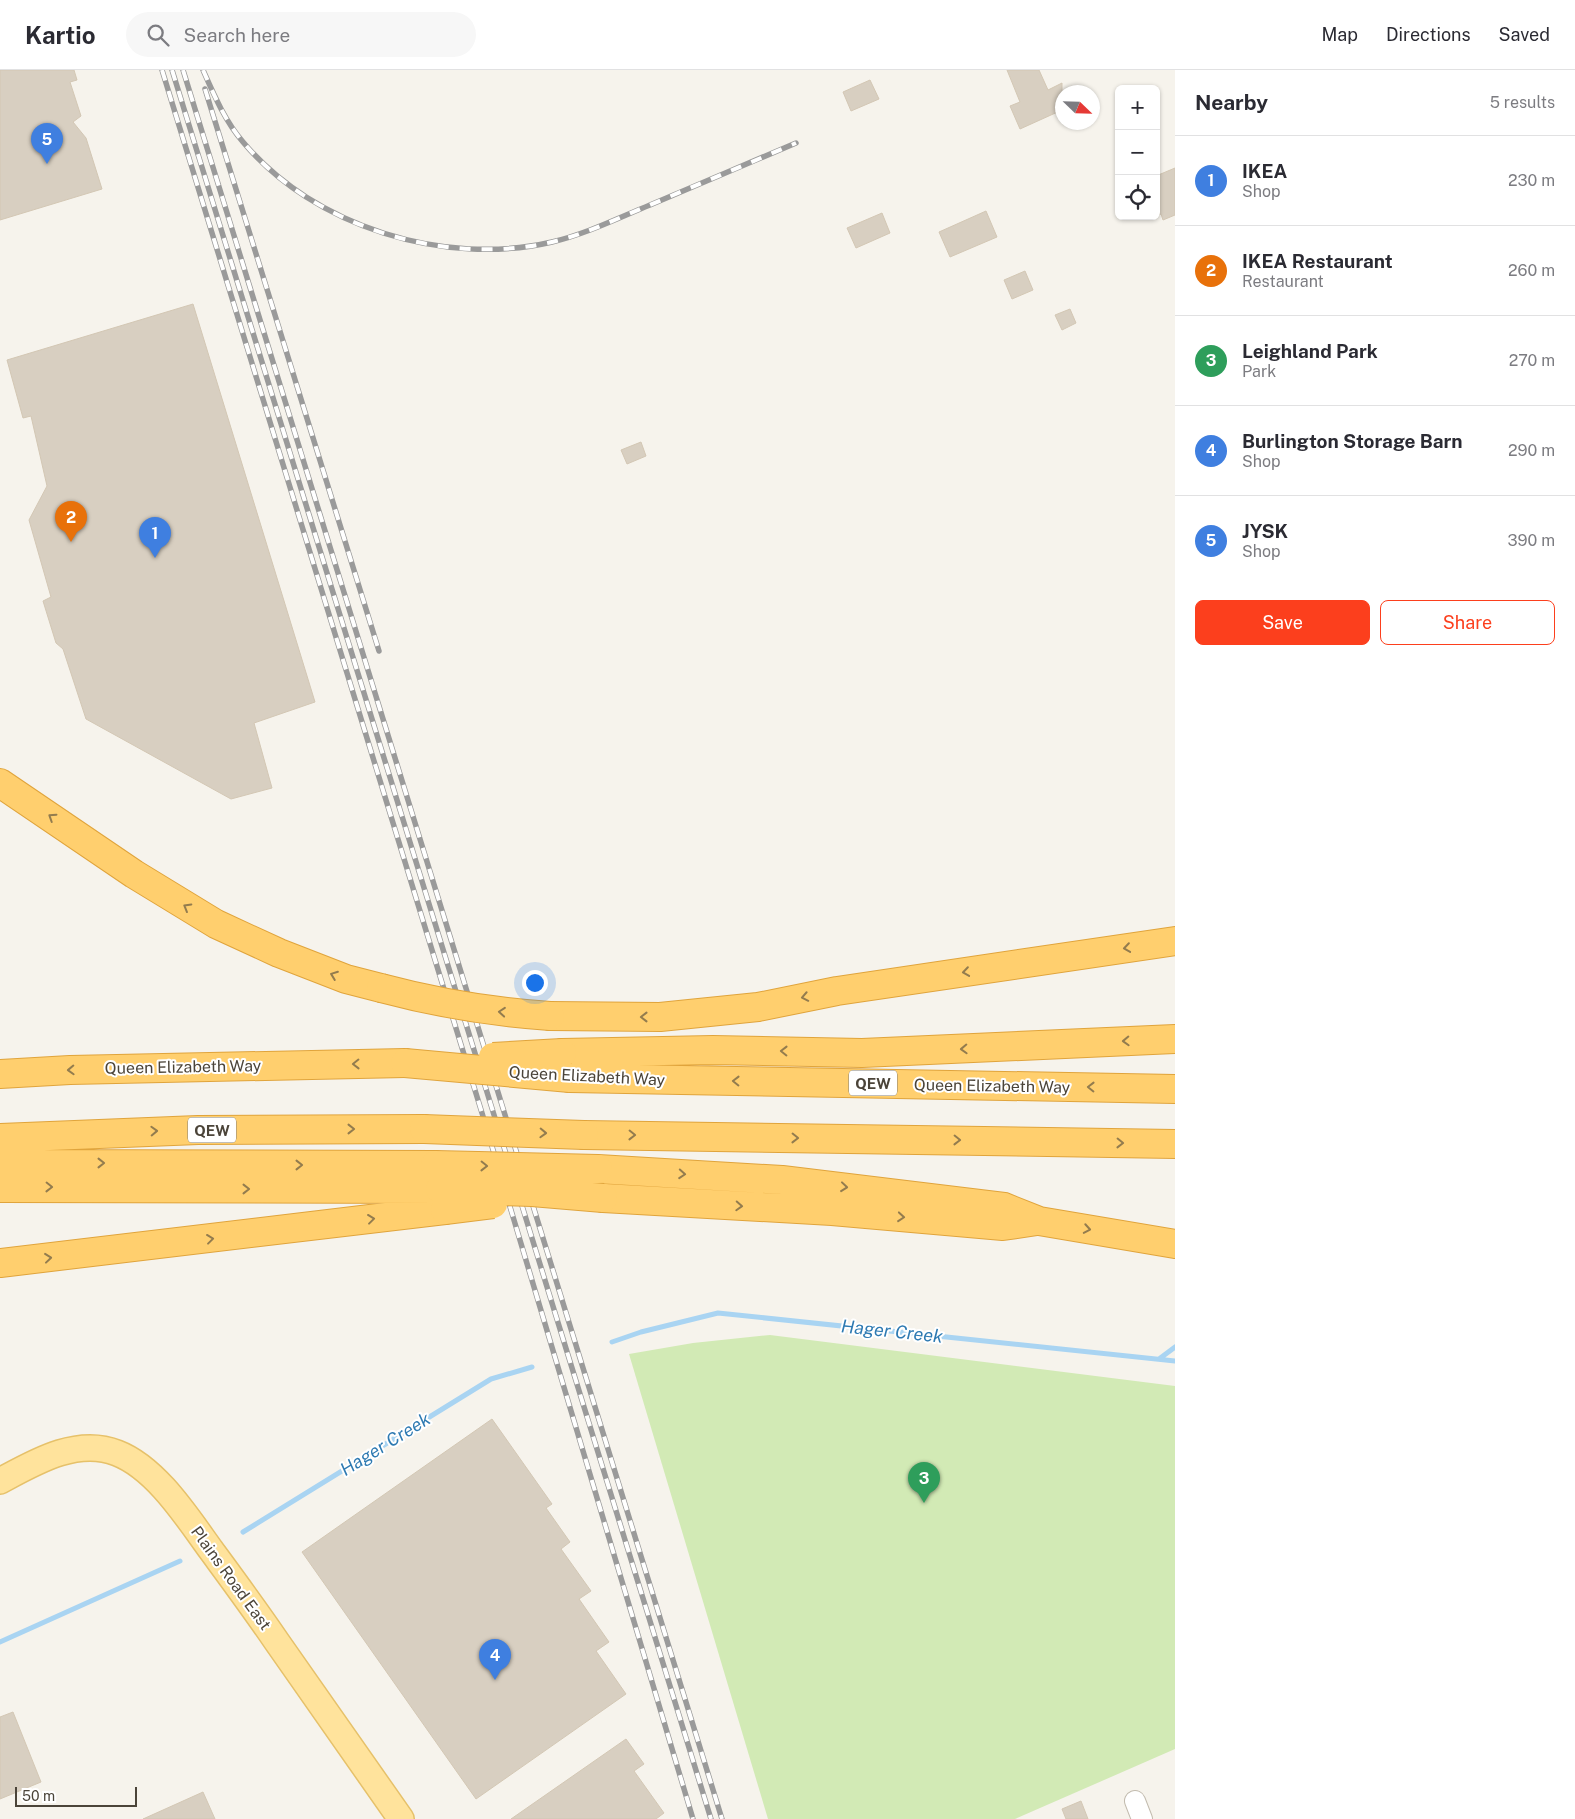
<!DOCTYPE html>
<html lang="en">
<head>
<meta charset="utf-8">
<style>
	body { margin:0; font-family:"Public Sans",sans-serif; background:#f7f7f7; color:#2b2b33 }
	.controls { position:absolute; right:15px; top:15px; display:grid; overflow:hidden; border-radius:8px; box-shadow:0 1px 4px #0004 }
	.controls button { width:45px; height:45px; display:grid; place-items:center; padding:0; border:0; border-bottom:1px solid #e1e1e2; background:#fff; color:#2b2b33; font:25px sans-serif }
	.compass { position:absolute; left:1055px; top:15px; width:45px; height:45px; border-radius:50%; background:#fff; box-shadow:0 1px 4px #0004; rotate:113deg }
	.scale { position:absolute; left:15px; bottom:12px; width:122px; box-sizing:border-box; padding-left:5px; border:2px solid #4b4439; border-top:0; font-size:14px; line-height:18px; white-space:nowrap; color:#4b4439; -webkit-text-stroke:4px #fff; paint-order:stroke }
	.you { position:absolute; left:534px; top:912px; width:18px; height:18px; margin:-12px; border:4px solid #fff; border-radius:50%; background:#1a73e8; box-shadow:0 0 0 8px #1a73e833 }
	.badge { display:grid; place-items:center; width:32px; height:32px; border-radius:50%; background:#fc3f1d; color:#fff; font-size:16px; font-weight:700 }
	.pin { position:absolute; translate:-50% -41px; filter:drop-shadow(0 1px 2px #0008) }
	.pin::after { content:''; position:absolute; top:26px; width:18px; height:15px; background:inherit; clip-path:polygon(0 0,100% 0,50% 100%) }
	.list { margin:0; padding:0; list-style:none }
	h2 { display:flex; justify-content:space-between; align-items:center; height:65px; margin:0; padding:0 20px; font-size:21px }
	h2 small { font-size:16px; font-weight:400; color:#7c7c81 }
	.list li { display:grid; grid-template-columns:32px 1fr auto; gap:15px; align-items:center; box-sizing:border-box; height:90px; padding:0 20px; border-top:1px solid #e1e1e2 }
	.list b { display:block; font-size:19px; white-space:nowrap }
	.list p { margin:0; font-size:16px; white-space:nowrap; color:#7c7c81 }
	.list em { font-size:16px; font-style:normal; color:#7c7c81 }
	.actions { display:flex; gap:10px; padding:15px 20px }
	.actions a { flex:1; padding:11px 0; border:1px solid #fc3f1d; border-radius:8px; text-align:center; font-size:18px; color:#fc3f1d }
	.actions .main { background:#fc3f1d; color:#fff }
	.icon { flex:none; width:28px; height:28px; fill:none; stroke:currentColor; stroke-width:2; stroke-linecap:round; stroke-linejoin:round }
	.map { position:relative; flex:none; width:1175px; height:1749px; overflow:hidden }
	header { display:flex; align-items:center; gap:30px; box-sizing:border-box; height:70px; padding:0 25px; background:#fff; border-bottom:1px solid #e1e1e2 }
	header strong { font-size:24px }
	nav { display:flex; gap:28px; margin-inline-start:auto; font-size:18px }
	.search { width:350px; height:45px; background:#f7f7f7; display:flex; align-items:center; gap:12px; box-sizing:border-box; padding:0 18px; border-radius:28px; color:#7c7c81; font-size:19px }
	main { display:flex }
	aside { flex:1; background:#fff }
	.map>svg:first-child { display:block }
	.green { fill:#d2eab5 }
	.lines { fill:none; stroke-linecap:round; stroke-linejoin:round }
	.stream { stroke:#a9d4f2; stroke-width:5 }
	.building { fill:#d8cfc1; stroke:#d3c7b4 }
	.minor-casing { stroke:#c2bbae; stroke-width:22 }
	.major-casing { stroke:#e6c16a; stroke-width:28 }
	.highway-casing { stroke:#e0a43c; stroke-width:30 }
	.minor { stroke:#fff; stroke-width:20 }
	.major { stroke:#ffe39c; stroke-width:25 }
	.highway { stroke:#ffcf6e; stroke-width:28 }
	.rail-casing { stroke:#9a9a9a; stroke-width:5.5 }
	.rail { stroke:#fff; stroke-width:4; stroke-dasharray:11; stroke-linecap:butt }
	.highway-bridge-casing { stroke:#e0a43c; stroke-width:30; stroke-linecap:butt }
	.highway-bridge { stroke:#ffcf6e; stroke-width:28 }
	.oneway { stroke:#937c4e }
	.labels { text-anchor:middle; dominant-baseline:central; stroke-width:4; stroke-linejoin:round; paint-order:stroke }
	.shield { fill:#fff; stroke:#817c74; stroke-width:1 }
	.shield-label { font-size:15px; font-weight:bold; fill:#4b4439 }
	.street-label { font-size:16px; fill:#4b4439; stroke:#fff }
	.water-label { font-size:18px; font-style:italic; fill:#2e7ab2; stroke:#fff }
</style>
</head>
<body>
<header>
<strong>Kartio</strong>
<div class="search"><svg class="icon" aria-label="search" viewBox="0 0 24 24"><circle cx="10" cy="10" r="6"/><path d="M15 15l6 6"/></svg>Search here</div>
<nav><a>Map</a><a>Directions</a><a>Saved</a></nav>
</header>
<main>
<div class="map">
<svg width="1175" height="1749" viewBox="0 0 1175 1749">
	<rect width="100%" height="100%" fill="#f6f3ec"/>
	<!-- green -->
	<path class="green" d="M770,1265L1175,1316V1679L1015,1749H768L629,1284L693,1273Z"/>
	<g class="lines">
		<!-- stream -->
		<path class="stream" d="M612,1272L641,1262L718,1243L1175,1291
			M1159,1289L1175,1277
			M243,1462L491,1309L532,1297
			M0,1572L180,1491"/>
	</g>
	<!-- building -->
	<path class="building" d="M0,0H74L77,10L70,12L81,46L73,52L86,68L102,119L0,150Z
		M1007,0H1039L1048,20L1062,13V40L1020,59L1010,36L1020,32Z
		M870,10L879,29L851,41L843,22Z
		M1175,98V145L1163,150L1161,144L1156,146V106Z
		M986,141L997,167L950,187L939,162Z
		M882,143L890,163L856,178L847,158Z
		M1025,201L1033,220L1012,229L1004,210Z
		M193,234L315,632L254,653L272,718L231,729L86,649L63,579L56,573L43,531L51,527L29,450L47,416L31,346L23,348L7,290Z
		M1070,239L1076,253L1062,260L1055,245Z
		M641,372L646,386L627,394L621,380Z
		M492,1349L552,1434L546,1438L570,1472L561,1479L591,1521L579,1529L609,1572L596,1581L626,1624L476,1729L302,1482Z
		M13,1642L41,1712L0,1729V1647Z
		M626,1669L644,1694L634,1701L664,1743L656,1749H511Z
		M203,1722L215,1749H143Z
		M1081,1731L1088,1749H1066L1062,1739Z"/>
	<g class="lines">
		<defs>
			<path id="minor" d="M1135,1731L1142,1749"/>
			<path id="major" d="M0,1411C35,1392 77,1367 117,1383C156,1398 187,1447 211,1480C233,1510 256,1541 277,1572C318,1631 359,1690 401,1749"/>
			<path id="highway" d="M0,713L134,804L216,854L279,883L346,909L381,918
				M550,946L660,947L758,937L837,921L1175,871
				M562,983L713,980L862,983L1175,969
				M0,1004L70,1000L405,993
				M570,1008L1175,1019
				M584,1065L1175,1074
				M0,1068L198,1060L424,1059
				M0,1094L435,1095
				M598,1099L782,1110L1004,1137L1039,1151L1175,1174
				M0,1118L440,1119
				M603,1128L832,1141L1003,1156L1037,1151
				M0,1193L445,1140"/>
		</defs>
		<!-- minor casing -->
		<use href="#minor" class="minor-casing"/>
		<!-- major casing -->
		<use href="#major" class="major-casing"/>
		<!-- highway casing -->
		<use href="#highway" class="highway-casing"/>
		<!-- minor -->
		<use href="#minor" class="minor"/>
		<!-- major -->
		<use href="#major" class="major"/>
		<!-- highway -->
		<use href="#highway" class="highway"/>
		<defs>
			<path id="rail" d="M162,0L482,1043L693,1749
				M172,0L711,1749
				M183,0L722,1749
				M203,0C214,25 225,51 243,72C314,157 445,197 552,172C586,164 618,148 650,135C699,114 747,94 796,73
				M205,19L379,581"/>
		</defs>
		<!-- rail casing -->
		<use href="#rail" class="rail-casing"/>
		<!-- rail -->
		<use href="#rail" class="rail"/>
		<defs>
			<path id="highway-bridge" d="M381,918C437,933 492,942 550,946
				M493,987L562,983
				M405,993L570,1008
				M424,1059L584,1065
				M435,1095L598,1099
				M440,1119L532,1122L603,1128
				M445,1140L493,1134"/>
		</defs>
		<!-- highway-bridge casing -->
		<use href="#highway-bridge" class="highway-bridge-casing"/>
		<!-- highway-bridge -->
		<use href="#highway-bridge" class="highway-bridge"/>
	</g>
	<!-- one-way arrows -->
	<defs><path id="oneway-chevron" d="M-2-3.5L2.5 0L-2 3.5" fill="none" stroke-width="1.6" stroke-linecap="round" stroke-linejoin="round" transform="scale(1.25)"/></defs>
	<g class="oneway">
		<use href="#oneway-chevron" transform="translate(52 747) rotate(-147)"/>
		<use href="#oneway-chevron" transform="translate(187 837) rotate(-150)"/>
		<use href="#oneway-chevron" transform="translate(1127 878) rotate(172)"/>
		<use href="#oneway-chevron" transform="translate(966 902) rotate(172)"/>
		<use href="#oneway-chevron" transform="translate(334 905) rotate(-159)"/>
		<use href="#oneway-chevron" transform="translate(805 927) rotate(169)"/>
		<use href="#oneway-chevron" transform="translate(502 942) rotate(-175)"/>
		<use href="#oneway-chevron" transform="translate(644 947) rotate(-180)"/>
		<use href="#oneway-chevron" transform="translate(1126 971) rotate(178)"/>
		<use href="#oneway-chevron" transform="translate(964 979) rotate(178)"/>
		<use href="#oneway-chevron" transform="translate(784 981) rotate(-179)"/>
		<use href="#oneway-chevron" transform="translate(356 994) rotate(179)"/>
		<use href="#oneway-chevron" transform="translate(71 1000) rotate(178)"/>
		<use href="#oneway-chevron" transform="translate(736 1011) rotate(-179)"/>
		<use href="#oneway-chevron" transform="translate(1091 1017) rotate(-179)"/>
		<use href="#oneway-chevron" transform="translate(351 1059)"/>
		<use href="#oneway-chevron" transform="translate(154 1061) rotate(-2)"/>
		<use href="#oneway-chevron" transform="translate(543 1063) rotate(2)"/>
		<use href="#oneway-chevron" transform="translate(632 1065) rotate(1)"/>
		<use href="#oneway-chevron" transform="translate(795 1068) rotate(1)"/>
		<use href="#oneway-chevron" transform="translate(957 1070) rotate(1)"/>
		<use href="#oneway-chevron" transform="translate(1120 1073) rotate(1)"/>
		<use href="#oneway-chevron" transform="translate(101 1093)"/>
		<use href="#oneway-chevron" transform="translate(299 1095)"/>
		<use href="#oneway-chevron" transform="translate(484 1096) rotate(1)"/>
		<use href="#oneway-chevron" transform="translate(682 1104) rotate(4)"/>
		<use href="#oneway-chevron" transform="translate(49 1117) rotate(1)"/>
		<use href="#oneway-chevron" transform="translate(844 1117) rotate(6)"/>
		<use href="#oneway-chevron" transform="translate(246 1119)"/>
		<use href="#oneway-chevron" transform="translate(739 1136) rotate(3)"/>
		<use href="#oneway-chevron" transform="translate(901 1147) rotate(5)"/>
		<use href="#oneway-chevron" transform="translate(371 1149) rotate(-7)"/>
		<use href="#oneway-chevron" transform="translate(1087 1159) rotate(10)"/>
		<use href="#oneway-chevron" transform="translate(210 1169) rotate(-7)"/>
		<use href="#oneway-chevron" transform="translate(48 1188) rotate(-6)"/>
	</g>
	<g class="labels">
		<!-- shield labels -->
		<g class="shield">
			<rect x="849" y="1000.5" width="48" height="25" rx="4"/>
			<rect x="188" y="1047.5" width="48" height="25" rx="4"/>
		</g>
		<g class="shield-label">
			<text x="873" y="1013">QEW</text>
			<text x="212" y="1060">QEW</text>
		</g>
		<!-- street labels -->
		<g class="street-label">
			<text transform="translate(183 997) rotate(-1)">Queen Elizabeth Way</text>
			<text transform="translate(587 1006) rotate(3)">Queen Elizabeth Way</text>
			<text transform="translate(992 1016) rotate(1)">Queen Elizabeth Way</text>
			<text transform="translate(231 1508) rotate(54)">Plains Road East</text>
		</g>
		<!-- water labels -->
		<g class="water-label">
			<text transform="translate(892 1261) rotate(6)">Hager Creek</text>
			<text transform="translate(385 1374) rotate(-32)">Hager Creek</text>
		</g>
	</g>
</svg>
<div class="controls">
<button>+</button>
<button>−</button>
<button><svg class="icon" aria-label="locate" viewBox="0 0 24 24"><circle cx="12" cy="12" r="6"/><path d="M12 2v4M12 18v4M2 12h4M18 12h4"/></svg></button>
</div>
<svg class="compass" viewBox="-18 -18 36 36"><path d="M0-13l5 13h-10z" fill="#e53935"/><path d="M0 13l5-13h-10z" fill="#7c7c81"/></svg>
<div class="scale">50 m</div>
<div class="you"></div>
<div class="pin badge" style="left:155px;top:488px;background:#3f7fe0">1</div>
<div class="pin badge" style="left:71px;top:472px;background:#e8710a">2</div>
<div class="pin badge" style="left:924px;top:1433px;background:#2e9e5b">3</div>
<div class="pin badge" style="left:495px;top:1610px;background:#3f7fe0">4</div>
<div class="pin badge" style="left:47px;top:94px;background:#3f7fe0">5</div>
</div>
<aside>
<h2>Nearby<small>5 results</small></h2>
<ul class="list">
<li><span class="badge" style="background:#3f7fe0">1</span><div><b>IKEA</b><p>Shop</p></div><em>230 m</em></li>
<li><span class="badge" style="background:#e8710a">2</span><div><b>IKEA Restaurant</b><p>Restaurant</p></div><em>260 m</em></li>
<li><span class="badge" style="background:#2e9e5b">3</span><div><b>Leighland Park</b><p>Park</p></div><em>270 m</em></li>
<li><span class="badge" style="background:#3f7fe0">4</span><div><b>Burlington Storage Barn</b><p>Shop</p></div><em>290 m</em></li>
<li><span class="badge" style="background:#3f7fe0">5</span><div><b>JYSK</b><p>Shop</p></div><em>390 m</em></li>
</ul>
<div class="actions"><a class="main">Save</a><a>Share</a></div>
</aside>
</main>
</body>
</html>
